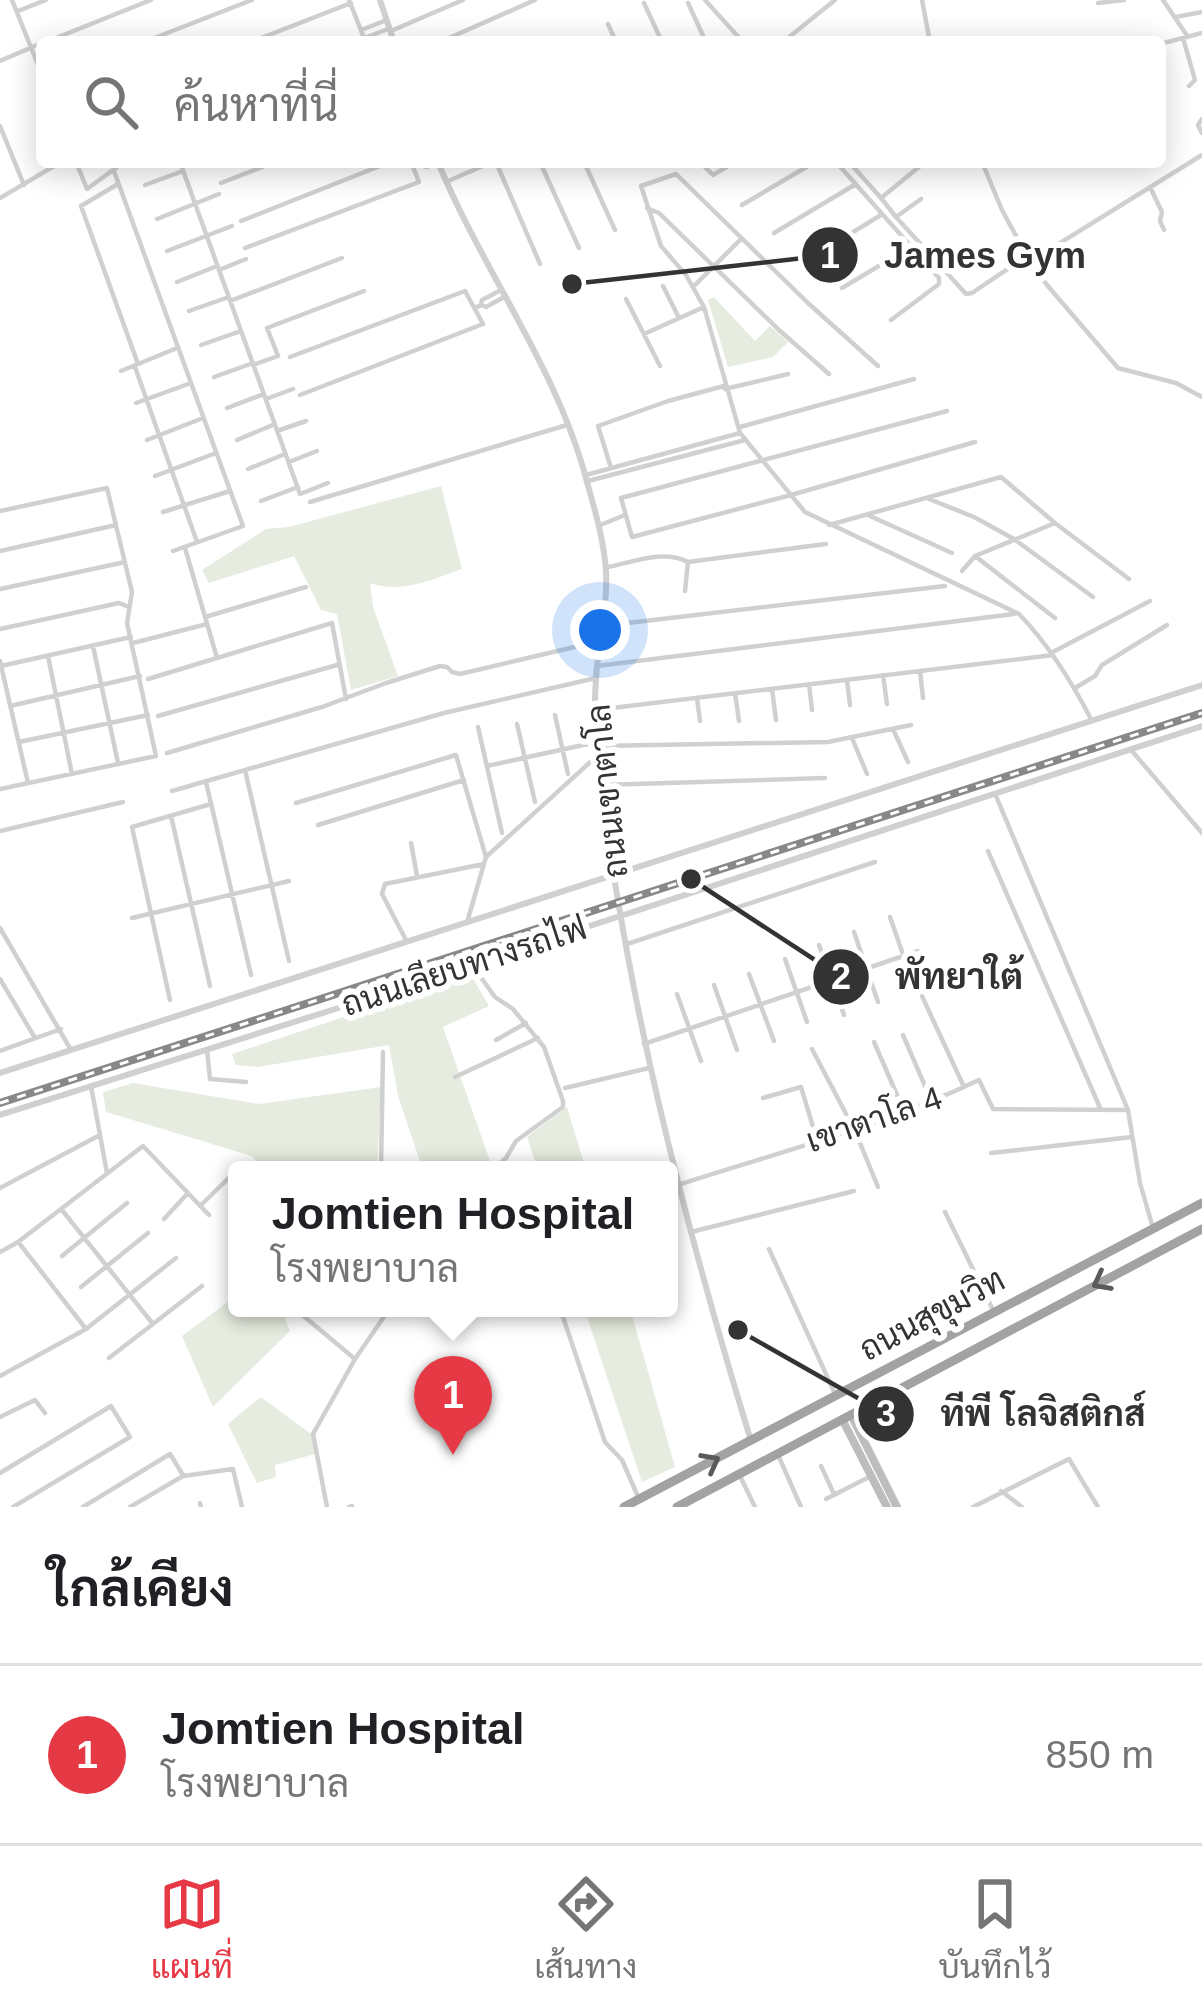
<!DOCTYPE html>
<html lang="th">
<head>
<meta charset="utf-8">
<style>
	body { margin:0; font-family:Helvetica,Sarabun,sans-serif; background:#f6f6f6; color:#202124 }
	.you { position:absolute; left:600px; top:630px; width:42px; height:42px; margin:-30px; border:9px solid #fff; border-radius:50%; background:#1a73e8; box-shadow:0 0 0 18px #1a73e833 }
	.badge { display:grid; place-items:center; width:78px; height:78px; border-radius:50%; background:#e63946; color:#fff; font-size:39px; font-weight:700 }
	.pin { position:absolute; translate:-50% -99px; filter:drop-shadow(0 3px 6px #0008) }
	.pin::after { content:''; position:absolute; top:63px; width:42px; height:36px; background:inherit; clip-path:polygon(0 0,100% 0,50% 100%) }
	.popup { position:absolute; left:228px; top:1161px; width:450px; height:156px; box-sizing:border-box; display:grid; place-content:center; border-radius:12px; background:#fff; filter:drop-shadow(0 3px 9px #0005); font-size:39px; white-space:nowrap; color:#757577 }
	.popup b { font-size:45px; color:#202124 }
	.popup::after { content:''; position:absolute; left:50%; top:100%; margin-left:-24px; border:24px solid transparent; border-top-color:#fff }
	.list { margin:0; padding:0; list-style:none }
	h2 { display:flex; justify-content:space-between; align-items:center; height:156px; margin:0; padding:0 48px; font-size:51px }
	h2 small { font-size:39px; font-weight:400; color:#757577 }
	.list li { display:grid; grid-template-columns:78px 1fr auto; gap:36px; align-items:center; box-sizing:border-box; height:180px; padding:0 48px; border-top:3px solid #e0e0e0 }
	.list b { display:block; font-size:45px; white-space:nowrap }
	.list p { margin:0; font-size:39px; white-space:nowrap; color:#757577 }
	.list em { font-size:39px; font-style:normal; color:#757577 }
	.icon { flex:none; width:66px; height:66px; fill:none; stroke:currentColor; stroke-width:2; stroke-linecap:round; stroke-linejoin:round }
	.map { position:relative; flex:none; width:1202px; height:1507px; overflow:hidden }
	.search { position:absolute; background:#fff; box-shadow:0 6px 30px #0003; left:36px; right:36px; top:36px; height:132px; display:flex; align-items:center; gap:30px; box-sizing:border-box; padding:0 42px; border-radius:12px; color:#757577; font-size:45px }
	.sheet { height:336px; background:#fff }
	nav { display:flex; justify-content:space-around; align-items:center; box-sizing:border-box; height:168px; border-top:3px solid #e0e0e0; background:#fff; font-size:33px; color:#757577 }
	nav a { display:grid; justify-items:center; gap:6px }
	nav .on { color:#e63946 }
	.map>svg:first-child { display:block }
	.green { fill:#e6ecdf }
	.lines { fill:none; stroke-linecap:round; stroke-linejoin:round }
	.minor { stroke:#d0d0d0; stroke-width:4.5 }
	.tertiary { stroke:#d0d0d0; stroke-width:6 }
	.secondary { stroke:#bdbdbd; stroke-width:8 }
	.trunk { stroke:#a2a2a2; stroke-width:9 }
	.rail-casing { stroke:#888; stroke-width:8 }
	.rail { stroke:#fff; stroke-width:3; stroke-dasharray:9; stroke-linecap:butt }
	.oneway { stroke:#5a5a5a }
	.labels { text-anchor:middle; dominant-baseline:central; stroke-width:12; stroke-linejoin:round; paint-order:stroke }
	.street-label { font-size:33px; fill:#333; stroke:#fff }
	.leader { fill:none; stroke:#333; stroke-width:4.5 }
	.callout-dot { fill:#333; stroke:#fff; stroke-width:4.5 }
	.mark-label { font-size:36px; text-anchor:middle; font-weight:bold; fill:#fff }
	.callout-label { font-size:36px; text-anchor:middle; font-weight:bold; fill:#333; stroke:#fff; stroke-width:12; stroke-linejoin:round; paint-order:stroke }
</style>
</head>
<body>
<div class="map">
<svg width="1202" height="1507" viewBox="0 0 1202 1507">
	<rect width="100%" height="100%" fill="#fff"/>
	<!-- green -->
	<path class="green" d="M714,297L755,341L770,326L788,342L773,357L728,367L708,300Z
		M441,486L462,569C431,580 401,594 370,583L373,607L398,676L351,690L337,614L321,610L294,556L209,583L202,570L266,529L289,527Z
		M471,975L489,1006L443,1027L491,1164L484,1170H423L398,1096L389,1045L258,1067L236,1065L232,1054Z
		M133,1083L259,1104L381,1087L377,1170H263L252,1156L106,1112L103,1092Z
		M567,1107L586,1170H538L527,1137Z
		M237,1295V1308H281L290,1331L213,1407L182,1336Z
		M584,1308H630L675,1467L642,1482Z
		M261,1397L311,1434L315,1454L275,1465L276,1477L257,1483L228,1424Z"/>
	<g class="lines">
		<!-- minor -->
		<path class="minor" d="M12,0L42,75
			M349,0L364,38
			M705,0L743,42
			M922,0L930,42
			M1163,0L1188,37
			M644,3L662,42
			M688,3L706,42
			M1098,3L1124,0
			M18,11L46,0
			M1176,17L1202,12
			M608,24L616,42
			M361,30L387,20
			M391,31L463,0
			M1183,38L1195,80L1189,86
			M573,39L574,42
			M46,42L151,0
			M144,42L252,0
			M251,42L351,3
			M354,42L388,29
			M440,42L535,0
			M783,42L835,0
			M1160,44L1202,33
			M0,61L42,43
			M1202,119L1198,125L1202,133
			M0,126L24,185
			M76,162L87,189L124,162
			M180,162L300,494L328,483
			M422,162L421,165L427,167L438,162
			M496,162L540,264
			M540,162L579,248
			M584,162L615,230
			M628,162L629,164
			M700,162L713,175L735,162
			M836,162L939,278V284L891,320
			M849,162L881,198
			M982,162L1002,210L1027,256L1047,285L1118,368L1176,383L1202,397
			M114,171L243,526L173,551
			M446,182L492,162
			M221,183L275,162
			M118,184L81,206L138,364
			M145,185L183,171
			M1150,187L1162,212L1160,221L1164,230
			M0,198L61,162
			M921,199L896,217L966,294L972,293L1027,256
			M742,205L815,162
			M647,208L659,213L779,330L829,374
			M896,217L881,198L925,162
			M157,219L219,194
			M241,221L390,162
			M774,233L856,184
			M245,248L419,182L411,162
			M167,251L232,226
			M1031,261L1202,155
			M804,262L881,215
			M219,270L246,259
			M177,282L217,266
			M663,286L679,318
			M694,286L741,239
			M842,288L909,248
			M626,299L660,366
			M230,301L342,258
			M481,305L486,307L506,296
			M475,308L481,305L482,300L501,290
			M189,311L229,297
			M644,334L704,307
			M201,345L241,331
			M290,357L465,291L483,324L300,395
			M253,365L278,356L267,328L364,291
			M878,366L808,303L676,174L641,186L661,246L686,275L704,307L740,433L805,512L1019,614C1049,645 1072,682 1092,721
			M135,367L197,542
			M121,371L177,348
			M214,377L253,363
			M725,389L788,374
			M266,399L293,389
			M136,403L191,383
			M227,408L264,394
			M947,411L621,498L632,537L791,495L975,442
			M740,427L914,379
			M277,431L306,421
			M147,440L203,418
			M237,440L275,424
			M289,462L317,451
			M611,468L598,426L668,401L724,386
			M248,469L285,454
			M586,475L740,433
			M155,476L216,453
			M588,481L745,440
			M929,499L974,517L1014,539L1093,597
			M261,501L298,487
			M310,502L567,425
			M0,511L107,488L132,592L127,623L156,756L0,789
			M163,512L230,491
			M870,516L952,553
			M829,525L1001,477L1055,523L1129,579
			M598,526L625,515
			M185,548L217,658
			M0,551L116,525
			M975,556L1055,618
			M608,567C633,562 664,549 688,562L826,544
			M962,571L975,556L1055,523
			M0,589L125,562
			M685,591L688,562
			M205,617L306,587
			M602,626L945,586
			M0,629L119,603L129,607
			M133,643L207,624
			M93,646L118,763
			M1051,653L1150,601
			M48,656L72,774
			M0,661L28,783
			M1,666L131,637
			M597,666L1014,614
			M920,671L923,698
			M883,675L887,704
			M148,679L332,623L346,699
			M847,680L850,705
			M809,684L812,710
			M1075,688L1095,676L1102,665L1167,625
			M772,689L776,720
			M735,693L739,721
			M697,698L700,721
			M10,706L140,676
			M595,710L1053,655
			M555,715L568,774
			M158,716L337,665
			M517,724L535,802
			M478,727L502,833
			M893,729L908,762
			M852,738L867,774
			M19,742L148,715
			M597,746L828,742L911,725
			M1132,751L1202,833
			M167,753L322,707L386,683L440,666L447,667L452,672L460,674L600,641
			M487,766L597,742
			M245,770L289,961
			M206,782L251,975
			M602,785L825,778
			M172,791L444,713L596,678
			M996,796L1128,1110L1140,1183L1153,1228
			M296,803L456,755L486,857
			M171,816L210,986
			M318,825L464,780
			M0,831L123,802
			M411,843L417,876
			M988,851L1101,1110
			M890,917L915,989
			M132,918L289,881
			M468,919L486,857L598,755
			M0,928L71,1050
			M854,932L878,1002
			M407,942L382,894L385,884L484,864
			M627,944L875,862
			M819,945L844,1015
			M785,959L807,1022
			M472,965L495,997L513,1009L544,1047L563,1101V1107L516,1141L506,1158L492,1170
			M749,974L774,1041
			M0,979L35,1038
			M714,985L737,1050
			M677,994L701,1061
			M922,996L964,1087
			M170,1000L132,827L211,804
			M903,1035L931,1100
			M496,1040L526,1023
			M874,1042L904,1111
			M644,1044L918,951
			M812,1049L855,1131L878,1187
			M207,1050L210,1079L246,1082
			M0,1051L61,1029
			M455,1077L538,1038
			M91,1086L107,1173
			M565,1088L649,1068
			M763,1098L801,1087L817,1140
			M991,1153L1132,1137
			M514,1168V1170
			M381,1170L383,1052
			M678,1185C779,1152 883,1126 979,1080L993,1109L1128,1110
			M0,1188L100,1135
			M200,1206L241,1166
			M62,1210L153,1324
			M945,1212L994,1312
			M164,1219L188,1193
			M691,1232L854,1191
			M19,1243L86,1329
			M769,1249L836,1396
			M0,1252L18,1242L143,1146L209,1215
			M62,1256L127,1203
			M81,1287L148,1233
			M236,1287L237,1286
			M294,1308L355,1359
			M560,1308L605,1442L622,1460L639,1499
			M109,1358L202,1286
			M0,1376L86,1329L176,1258
			M0,1417L35,1400L45,1413
			M779,1457L801,1507
			M821,1466L834,1494
			M0,1473L111,1406L130,1437L13,1507
			M739,1474L755,1507
			M1001,1491L1022,1507
			M826,1499L871,1476
			M200,1503L201,1507
			M83,1507L170,1454L183,1475
			M130,1507L183,1476L233,1469L242,1507
			M327,1507L313,1434L355,1359L390,1308
			M349,1507L352,1506
			M973,1507L1069,1459L1098,1507"/>
		<!-- tertiary -->
		<path class="tertiary" d="M380,0L394,42
			M438,162C482,270 557,367 587,482C595,510 604,541 606,571C608,607 598,643 596,679C594,703 595,728 597,751C623,986 682,1215 751,1441
			M0,1073L1202,685
			M0,1115L351,1004L1202,726"/>
		<!-- secondary -->
		<path class="secondary" d="M851,1415L897,1507
			M842,1419L887,1507"/>
		<!-- trunk -->
		<path class="trunk" d="M624,1507L1202,1203
			M677,1507L1202,1229"/>
		<defs>
			<path id="rail" d="M0,1103L1202,713"/>
		</defs>
		<!-- rail casing -->
		<use href="#rail" class="rail-casing"/>
		<!-- rail -->
		<use href="#rail" class="rail"/>
	</g>
	<!-- one-way arrows -->
	<defs><path id="oneway-chevron" d="M-2-3.5L2.5 0L-2 3.5" fill="none" stroke-width="1.6" stroke-linecap="round" stroke-linejoin="round" transform="scale(3)"/></defs>
	<g class="oneway">
		<use href="#oneway-chevron" transform="translate(1101 1282) rotate(152)"/>
		<use href="#oneway-chevron" transform="translate(711 1462) rotate(-28)"/>
	</g>
	<g class="labels">
		<!-- street labels -->
		<g class="street-label">
			<text transform="translate(607 791) rotate(-96)">ถนนเขาตาโล</text>
			<text transform="translate(464 966) rotate(-18)">ถนนเลียบทางรถไฟ</text>
			<text transform="translate(874 1119) rotate(-19)">เขาตาโล 4</text>
			<text transform="translate(932 1314) rotate(-28)">ถนนสุขุมวิท</text>
		</g>
	</g>
	<!-- callouts -->
	<path class="leader" d="M572 284L830 255M691 879L841 977M738 1330L886 1414"/>
	<g class="callout-dot">
		<circle cx="572" cy="284" r="12"/>
		<circle cx="691" cy="879" r="12"/>
		<circle cx="738" cy="1330" r="12"/>
		<circle cx="830" cy="255" r="30"/>
		<circle cx="841" cy="977" r="30"/>
		<circle cx="886" cy="1414" r="30"/>
	</g>
	<g class="mark-label">
		<text x="830" y="268">1</text>
		<text x="841" y="989">2</text>
		<text x="886" y="1426">3</text>
	</g>
	<g class="callout-label">
		<text x="985" y="268">James Gym</text>
		<text x="959" y="989">พัทยาใต้</text>
		<text x="1043" y="1426">ทีพี โลจิสติกส์</text>
	</g>
</svg>
<div class="you"></div>
<div class="pin badge" style="left:453px;top:1455px">1</div>
<div class="popup"><b>Jomtien Hospital</b>โรงพยาบาล</div>
<div class="search"><svg class="icon" aria-label="search" viewBox="0 0 24 24"><circle cx="10" cy="10" r="6"/><path d="M15 15l6 6"/></svg>ค้นหาที่นี่</div>
</div>
<section class="sheet">
<h2>ใกล้เคียง<small></small></h2>
<ul class="list">
<li><span class="badge">1</span><div><b>Jomtien Hospital</b><p>โรงพยาบาล</p></div><em>850 m</em></li>
</ul>
</section>
<nav>
<a class="on"><svg class="icon" aria-label="map" viewBox="0 0 24 24"><path d="M3 6l6-2 6 2 6-2v14l-6 2-6-2-6 2zM9 4v14M15 6v14"/></svg>แผนที่</a>
<a><svg class="icon" aria-label="directions" viewBox="0 0 24 24"><path d="M12 3l9 9-9 9-9-9zM9 14v-3h6M13 9l2 2-2 2"/></svg>เส้นทาง</a>
<a><svg class="icon" aria-label="saved" viewBox="0 0 24 24"><path d="M7 4h10v16l-5-4-5 4z"/></svg>บันทึกไว้</a>
</nav>
</body>
</html>
